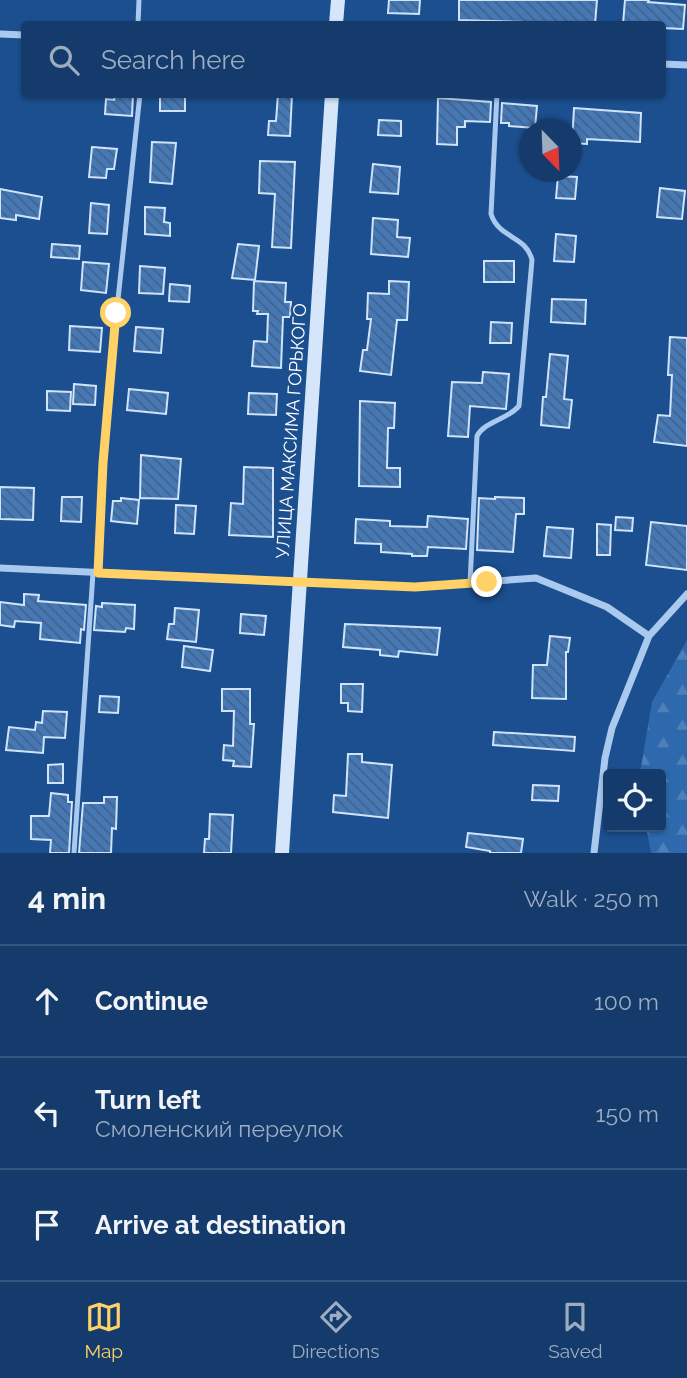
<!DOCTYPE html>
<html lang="en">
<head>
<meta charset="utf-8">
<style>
	body { margin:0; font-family:Raleway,sans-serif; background:#1d4271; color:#f1f3f6 }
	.controls { position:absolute; right:21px; bottom:21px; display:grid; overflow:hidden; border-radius:7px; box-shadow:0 2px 5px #0004 }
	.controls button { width:63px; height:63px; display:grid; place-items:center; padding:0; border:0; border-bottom:2px solid #33557e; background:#143b6b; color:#f1f3f6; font:35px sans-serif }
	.compass { position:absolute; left:519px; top:119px; width:63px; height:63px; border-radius:50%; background:#143b6b; box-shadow:0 2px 5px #0004; rotate:157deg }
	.stop { position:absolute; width:21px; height:21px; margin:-16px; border:5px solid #ffd166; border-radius:50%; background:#fff }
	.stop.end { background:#ffd166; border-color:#fff; box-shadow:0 2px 7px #0008 }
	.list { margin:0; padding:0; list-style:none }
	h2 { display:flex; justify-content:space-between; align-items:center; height:91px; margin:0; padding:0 28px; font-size:30px }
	h2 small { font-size:23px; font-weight:400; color:#9dadc1 }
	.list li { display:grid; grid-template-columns:46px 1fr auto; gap:21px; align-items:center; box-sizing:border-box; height:112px; padding:0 28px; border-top:2px solid #33557e }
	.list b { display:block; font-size:26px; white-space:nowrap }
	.list p { margin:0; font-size:23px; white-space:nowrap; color:#9dadc1 }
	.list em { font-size:23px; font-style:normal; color:#9dadc1 }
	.icon { flex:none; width:38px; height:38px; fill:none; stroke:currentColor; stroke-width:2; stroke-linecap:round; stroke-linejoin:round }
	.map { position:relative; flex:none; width:687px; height:853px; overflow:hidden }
	.search { position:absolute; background:#143b6b; box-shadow:0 2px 5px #0004; left:21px; right:21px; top:21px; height:77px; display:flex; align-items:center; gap:18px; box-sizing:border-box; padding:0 24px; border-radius:7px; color:#9dadc1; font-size:26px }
	.sheet { height:427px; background:#143b6b }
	nav { display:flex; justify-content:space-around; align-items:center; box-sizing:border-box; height:98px; border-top:2px solid #33557e; background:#143b6b; font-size:19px; color:#9dadc1 }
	nav a { display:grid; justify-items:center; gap:4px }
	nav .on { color:#ffd166 }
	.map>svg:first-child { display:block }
	.forest { fill:url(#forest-firs) }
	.building { fill:url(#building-back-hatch); stroke:#cfe3fa; stroke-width:2 }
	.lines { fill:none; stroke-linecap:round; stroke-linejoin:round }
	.service { stroke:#a9c9ee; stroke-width:5 }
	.minor { stroke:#a9c9ee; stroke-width:7 }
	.secondary { stroke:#d6e6fa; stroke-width:14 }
	.route { stroke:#ffd166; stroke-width:9 }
	.labels { text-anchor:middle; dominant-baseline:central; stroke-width:5; stroke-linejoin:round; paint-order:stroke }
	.street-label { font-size:18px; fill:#fff; stroke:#1b4f8f }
</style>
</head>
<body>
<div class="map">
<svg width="687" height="853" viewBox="0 0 687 853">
	<defs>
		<pattern id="forest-firs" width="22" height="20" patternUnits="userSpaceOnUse" patternTransform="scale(1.75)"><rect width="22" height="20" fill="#2e69ad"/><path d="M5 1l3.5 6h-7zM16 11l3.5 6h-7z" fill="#4d80b9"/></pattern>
		<pattern id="building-back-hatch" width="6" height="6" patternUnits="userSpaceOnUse" patternTransform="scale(1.75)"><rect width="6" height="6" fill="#4478b7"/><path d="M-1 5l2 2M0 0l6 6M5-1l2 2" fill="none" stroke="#486282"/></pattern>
	</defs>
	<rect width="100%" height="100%" fill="#1b4f8f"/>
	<!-- forest -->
	<path class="forest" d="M687,640V853H651L646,827H661V774L640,773L652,702Z"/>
	<!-- building -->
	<path class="building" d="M389,0H420L419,14L388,13Z
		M459,0H597L595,24L459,20Z
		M625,0H649L648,2L685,5L683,29L662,28V24H623Z
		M115,94H133L132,116L105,114L106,99L114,100Z
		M185,94V111H160V95Z
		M278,94H292L290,136L268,135L269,121H276Z
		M438,98L491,102L490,122L465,121V127H457V145L437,144Z
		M502,103L537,106L535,128L509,126V123H501Z
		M574,108L641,113L640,142L587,139V144L572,143Z
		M379,120L401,121V136L378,135Z
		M152,142L176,143L172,184L150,182Z
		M92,147L117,149L114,169H107L106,178L89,177Z
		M260,161L295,162L291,248L272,247L275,194L259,193Z
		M373,164L400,167L398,194L370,192Z
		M558,176L577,177L575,199L556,198Z
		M660,188L685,191L682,219L657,217Z
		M0,189L42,197L39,219L16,215V220L0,218Z
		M91,203L109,205L107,234L89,233Z
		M145,207L165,208L164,222L170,223V236L145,234Z
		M373,218L398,220L397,237L410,238L408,257L371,254Z
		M556,234L576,236L574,262L554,261Z
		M52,244L80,246L79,259L51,257Z
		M238,244L259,246L255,280L232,278Z
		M484,261H514V282H484Z
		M83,262L109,264L106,293L81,290Z
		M140,266L165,268L163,294L139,293Z
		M254,281L286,283L285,302H291L290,317H283L281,368L252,366L254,341L267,342L268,314H257L258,311H253Z
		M389,281L409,282L407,320H397L391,375L360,371L363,350H367L371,319H367L368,293L389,294Z
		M170,284L190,286L189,302L169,301Z
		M552,299L586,300L585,324L551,322Z
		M491,322L512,323L511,343H490Z
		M70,326L102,328L100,352L69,350Z
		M136,327L163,329L161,353L134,351Z
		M670,337L687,338V446L654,442L658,415L670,416L672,375H668Z
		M550,354L568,356L564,399L572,400L569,428L541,425L543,397H546Z
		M483,372L509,374L506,409L470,406L468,437L448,436L452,382L482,383Z
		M74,384L96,386L95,405L73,404Z
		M129,389L168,393L166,414L127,410Z
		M47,391L71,392L70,411L47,410Z
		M249,393L277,394L276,415L248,414Z
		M360,401L395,403L394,428H388L387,468H400V487L359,486Z
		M141,455L181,459L178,499L140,498Z
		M244,467L273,468V537L229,535L231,503L243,504Z
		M0,487L34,488L33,520L0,519Z
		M62,497H82L81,522L61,521Z
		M495,497L524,498V514H516L513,552L477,550L479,498L495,499Z
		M121,498L139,500L137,524L111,521L113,501H121Z
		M176,505L196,506L194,534L175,533Z
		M428,516L468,519L466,549L428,547L427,556H412V554L381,552V544L355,543L356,519L390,521V526L427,527Z
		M616,517L633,518L632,531L615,530Z
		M651,522L687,526V570L646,565Z
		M597,524L611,525L610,555H597Z
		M547,527L573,529L571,558L544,556Z
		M24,594L39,595L38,601L86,605L84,630L81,629L80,643L40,639L41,623L15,621L14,627L0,625V602L24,605Z
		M102,603L135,605L134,629L126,628L125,632L94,630L96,606L102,607Z
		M175,608L199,610L196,642L167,639L169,624H174Z
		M241,614L266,616L264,635L240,633Z
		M345,624L440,628L437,655L399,651L398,657L380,655V650L343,647Z
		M550,636L570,638L568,652H566V699L532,698L533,665H547Z
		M184,646L213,650L210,671L182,667Z
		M341,684H363L362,712L348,711V703H341Z
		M222,689H250V724H254L251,767L233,766L234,761L223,760L224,745L233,746L234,711H222Z
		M100,696L119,697L118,713L99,712Z
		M43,711L67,712L65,738L44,737L43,753L6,750L9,727L35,730L36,722L42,723Z
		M494,732L575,737L574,751L493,745Z
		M348,754H362V762L392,765L388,818L333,812L334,795L346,796Z
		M63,764V783H48V765Z
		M533,785L559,786L558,801L532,800Z
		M51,793L68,795V802H72L69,853H50L51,840L31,839V816H49Z
		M104,797H117L116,829L112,828L111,853H79L83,803H104Z
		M210,814L233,815L231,853H204L205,839H209Z
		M468,833L523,839L521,853H490V851L466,847Z"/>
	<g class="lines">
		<!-- service -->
		<path class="service" d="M138,24L139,0
			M98,574L107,402L140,94
			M470,584L477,436C485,421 507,420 519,406L532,260C526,235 499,239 491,214L497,94
			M74,853L93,573"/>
		<!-- minor -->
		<path class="minor" d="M0,34L24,35
			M662,64L687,65
			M0,568L415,587L536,578L607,607L649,636
			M594,853L605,758L612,728L649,636L687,594"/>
		<!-- secondary -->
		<path class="secondary" d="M336,24L338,0
			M282,853L332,94"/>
	</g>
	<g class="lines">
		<!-- route -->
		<path class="route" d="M116,313L103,463L98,573L415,587L487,582"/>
	</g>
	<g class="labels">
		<!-- street labels -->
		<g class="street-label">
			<text transform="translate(291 431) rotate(-86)">УЛИЦА МАКСИМА ГОРЬКОГО</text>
		</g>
	</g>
</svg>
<div class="controls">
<button><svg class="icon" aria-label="locate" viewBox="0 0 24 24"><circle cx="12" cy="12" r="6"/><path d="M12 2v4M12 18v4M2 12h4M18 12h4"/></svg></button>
</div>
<svg class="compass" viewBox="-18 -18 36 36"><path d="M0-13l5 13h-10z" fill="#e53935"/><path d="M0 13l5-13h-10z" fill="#9dadc1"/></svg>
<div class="stop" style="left:116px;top:313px"></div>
<div class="stop end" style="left:487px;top:582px"></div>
<div class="search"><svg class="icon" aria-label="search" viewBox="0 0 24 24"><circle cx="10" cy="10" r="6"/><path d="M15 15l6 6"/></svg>Search here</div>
</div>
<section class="sheet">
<h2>4 min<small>Walk · 250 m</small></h2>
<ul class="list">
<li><svg class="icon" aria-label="ahead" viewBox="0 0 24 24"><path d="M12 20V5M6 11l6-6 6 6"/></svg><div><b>Continue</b></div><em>100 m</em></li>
<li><svg class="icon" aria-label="left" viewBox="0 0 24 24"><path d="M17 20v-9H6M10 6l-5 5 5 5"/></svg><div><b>Turn left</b><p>Смоленский переулок</p></div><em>150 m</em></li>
<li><svg class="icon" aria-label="arrive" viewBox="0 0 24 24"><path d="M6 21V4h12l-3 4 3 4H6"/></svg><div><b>Arrive at destination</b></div></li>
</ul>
</section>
<nav>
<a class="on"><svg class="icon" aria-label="map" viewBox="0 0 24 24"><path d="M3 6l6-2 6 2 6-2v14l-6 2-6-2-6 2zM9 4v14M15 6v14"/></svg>Map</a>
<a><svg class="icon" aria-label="directions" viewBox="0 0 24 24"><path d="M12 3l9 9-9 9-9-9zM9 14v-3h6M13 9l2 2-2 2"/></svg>Directions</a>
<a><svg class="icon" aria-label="saved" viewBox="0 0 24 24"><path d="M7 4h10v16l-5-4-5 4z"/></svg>Saved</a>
</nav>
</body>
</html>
